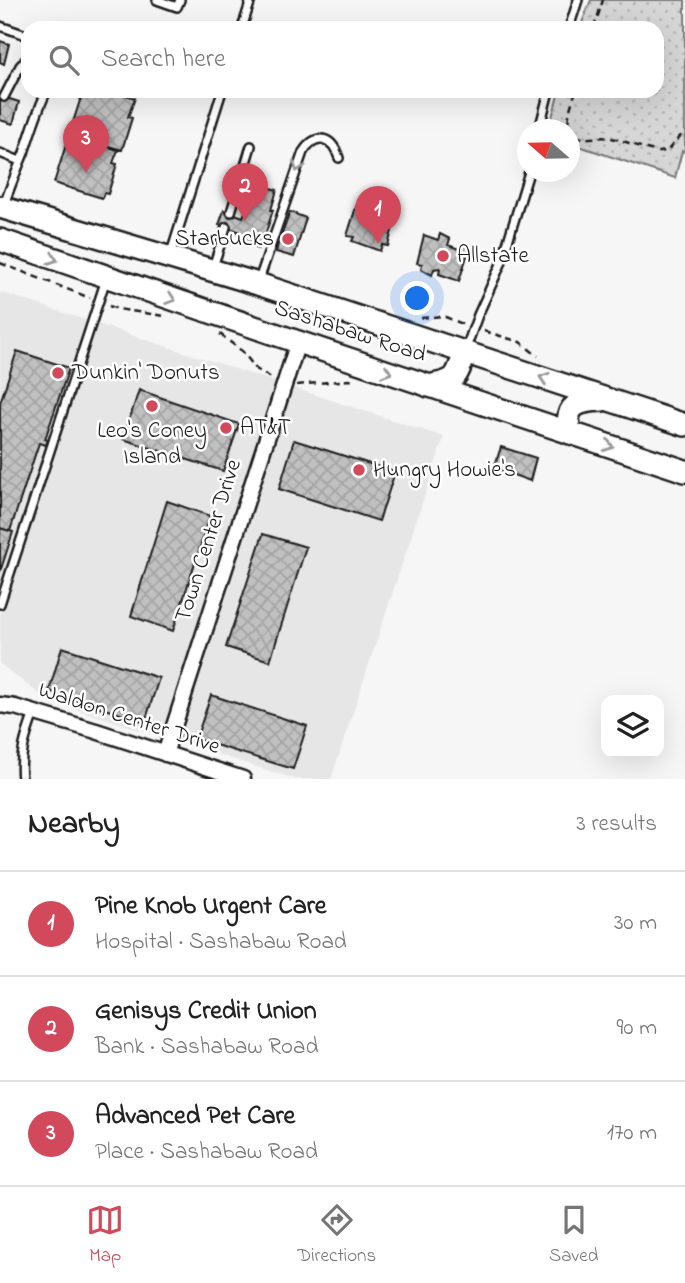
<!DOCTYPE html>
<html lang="en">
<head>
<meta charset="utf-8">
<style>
	body { margin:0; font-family:"Indie Flower",sans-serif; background:#f6f6f6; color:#222 }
	.controls { position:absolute; right:21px; bottom:21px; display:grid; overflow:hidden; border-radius:14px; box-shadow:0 7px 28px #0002 }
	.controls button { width:63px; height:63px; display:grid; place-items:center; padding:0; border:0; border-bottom:2px solid #e0e0e0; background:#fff; color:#222; font:35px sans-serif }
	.compass { position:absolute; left:517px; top:119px; width:63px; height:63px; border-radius:50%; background:#fff; box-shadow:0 7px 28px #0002; rotate:290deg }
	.you { position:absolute; left:418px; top:299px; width:24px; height:24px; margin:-18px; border:5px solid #fff; border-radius:50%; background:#1a73e8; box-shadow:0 0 0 10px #1a73e833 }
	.badge { display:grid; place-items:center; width:46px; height:46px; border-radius:50%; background:#d1495b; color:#fff; font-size:23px; font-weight:700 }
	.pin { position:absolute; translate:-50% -58px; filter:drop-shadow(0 2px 4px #0008) }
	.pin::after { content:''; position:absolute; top:37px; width:24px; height:21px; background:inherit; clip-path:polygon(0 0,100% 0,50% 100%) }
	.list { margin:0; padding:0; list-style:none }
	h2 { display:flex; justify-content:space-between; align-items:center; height:91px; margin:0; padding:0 28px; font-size:30px }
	h2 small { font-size:23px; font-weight:400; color:#767676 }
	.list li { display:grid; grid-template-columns:46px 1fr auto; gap:21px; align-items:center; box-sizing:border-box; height:105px; padding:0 28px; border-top:2px solid #e0e0e0 }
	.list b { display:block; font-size:26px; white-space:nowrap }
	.list p { margin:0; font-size:23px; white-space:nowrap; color:#767676 }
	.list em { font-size:23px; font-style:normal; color:#767676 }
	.icon { flex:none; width:38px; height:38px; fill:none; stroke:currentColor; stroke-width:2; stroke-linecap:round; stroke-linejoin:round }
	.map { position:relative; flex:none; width:685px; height:779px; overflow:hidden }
	.search { position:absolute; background:#fff; box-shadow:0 7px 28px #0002; left:21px; right:21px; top:21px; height:77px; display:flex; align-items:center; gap:18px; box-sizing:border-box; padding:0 24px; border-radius:21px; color:#767676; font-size:26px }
	.sheet { height:406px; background:#fff }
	nav { display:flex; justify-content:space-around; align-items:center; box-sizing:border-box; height:98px; border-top:2px solid #e0e0e0; background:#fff; font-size:19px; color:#767676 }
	nav a { display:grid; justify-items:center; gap:4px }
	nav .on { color:#d1495b }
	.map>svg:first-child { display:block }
	.built { fill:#e6e6e6 }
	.garden { fill:url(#garden-dots); stroke:#797979; stroke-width:2 }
	.building { fill:url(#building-cross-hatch); stroke:#1c1c1c; stroke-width:2 }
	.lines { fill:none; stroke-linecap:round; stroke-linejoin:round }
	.service-casing { stroke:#1c1c1c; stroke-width:12 }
	.minor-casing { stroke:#1c1c1c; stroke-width:19 }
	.secondary-casing { stroke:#1c1c1c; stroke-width:26 }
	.path { stroke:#1c1c1c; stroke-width:2.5; stroke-dasharray:7 5; stroke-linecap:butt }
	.service { stroke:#fff; stroke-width:7 }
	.minor { stroke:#fff; stroke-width:14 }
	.secondary { stroke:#fff; stroke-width:21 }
	.oneway { stroke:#999 }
	.poi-dot { fill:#d1495b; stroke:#fff; stroke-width:2.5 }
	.labels { text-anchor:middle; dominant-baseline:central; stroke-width:5; stroke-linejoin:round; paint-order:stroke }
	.poi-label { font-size:23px; fill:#1c1c1c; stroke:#fff; text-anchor:start }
	.street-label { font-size:23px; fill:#1c1c1c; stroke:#fff }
</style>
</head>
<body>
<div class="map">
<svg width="685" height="779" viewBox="0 0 685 779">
	<defs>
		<pattern id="garden-dots" width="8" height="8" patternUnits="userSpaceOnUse" patternTransform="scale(1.75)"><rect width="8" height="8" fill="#d6d6d6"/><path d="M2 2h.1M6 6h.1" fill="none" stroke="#b7b7b7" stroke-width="1.8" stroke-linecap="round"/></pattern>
		<pattern id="building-cross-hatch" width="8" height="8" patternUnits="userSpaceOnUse" patternTransform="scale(1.75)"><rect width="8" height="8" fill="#c0c0c0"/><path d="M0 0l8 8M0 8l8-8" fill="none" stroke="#a4a4a4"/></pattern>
	</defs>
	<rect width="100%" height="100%" fill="#f6f6f6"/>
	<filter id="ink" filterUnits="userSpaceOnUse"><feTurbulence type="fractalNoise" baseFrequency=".0143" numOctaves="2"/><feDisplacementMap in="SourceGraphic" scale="14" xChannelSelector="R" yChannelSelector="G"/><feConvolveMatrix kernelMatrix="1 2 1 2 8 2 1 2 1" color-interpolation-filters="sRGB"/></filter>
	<g filter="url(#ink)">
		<!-- built -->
		<path class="built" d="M0,292L444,437L331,779H295L47,700L0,664Z"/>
		<!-- garden -->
		<path class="garden" d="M591,0H685V152L682,151L675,178L570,143V130L549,129L559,91H657V28H580Z"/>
		<!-- building -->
		<path class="building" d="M0,41L9,44L4,64L0,62Z
			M83,91H114L135,98L128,117L132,118L122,150L69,135Z
			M0,96L19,102L13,124L0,120Z
			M69,135L118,150L113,163L117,164L108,194L104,193L102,198L54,183Z
			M264,186L277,190L271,210H273L262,245H259L258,249L243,243L245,238L238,236V231L219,225L224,210L243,217L255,187L263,189Z
			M364,203L392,212L391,217L395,219L388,246L382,245L380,251L352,241L354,237L347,236L356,207L362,210Z
			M290,212L306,218L294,257L276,252L278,244L274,243L277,234H282Z
			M440,234L450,239L448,245L459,249L461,244L470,247L459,281L439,274L440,268L434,269L432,275L421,269L422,264L417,263L424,235L438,240Z
			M17,351L69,368L45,439L48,440L46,445L39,443L10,531L0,528V403Z
			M139,390L239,424L223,471L123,439Z
			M294,440L395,472L379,521L279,489Z
			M501,447L536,458L530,481L494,468Z
			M167,501L210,516L173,631L131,616Z
			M0,528L13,532L0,572Z
			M263,534L306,547L270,661L226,647Z
			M62,647L159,678L145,722L49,691Z
			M211,695L307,726L293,769L196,739Z"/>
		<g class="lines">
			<defs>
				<path id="service" d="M157,0L177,7L180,0
					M0,26L23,34L28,38
					M242,28L251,0
					M569,28L578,0
					M4,97L20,66L28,57
					M539,130L549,91
					M0,153L20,161
					M4,205C10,187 17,170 24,153C31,132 37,110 47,91
					M231,212L251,146
					M170,256L222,91
					M213,267L226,227
					M259,280L303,152C316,132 332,136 339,158
					M465,351L478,315L501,264L529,172
					M0,604L106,279
					M22,779C19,755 26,735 34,713"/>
				<path id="minor" d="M0,705L15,707L96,731L243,779
					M165,754L298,342"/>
				<path id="secondary" d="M0,207L258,284L685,425
					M0,240L298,342L685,471
					M428,386C457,381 456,379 465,352
					M570,433C563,404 579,401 603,400"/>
			</defs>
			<!-- service casing -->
			<use href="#service" class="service-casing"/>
			<!-- minor casing -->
			<use href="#minor" class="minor-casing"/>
			<!-- secondary casing -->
			<use href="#secondary" class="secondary-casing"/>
			<!-- path -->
			<path class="path" d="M594,28L603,0
				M576,91C571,105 559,134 583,138C592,139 601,136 611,138C627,141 642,149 659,152L667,151L685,131
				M0,263L90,298
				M109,306L118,309L164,316
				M421,318L443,316L465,325
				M484,331L520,342L538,356
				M220,334L243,352L256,369L273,379
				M297,385L349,380L356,381"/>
			<!-- service -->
			<use href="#service" class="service"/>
			<!-- minor -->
			<use href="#minor" class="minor"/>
			<!-- secondary -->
			<use href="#secondary" class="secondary"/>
		</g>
		<!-- one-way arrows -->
		<defs><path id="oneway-chevron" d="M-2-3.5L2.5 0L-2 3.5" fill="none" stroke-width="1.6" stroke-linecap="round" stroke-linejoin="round" transform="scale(1.75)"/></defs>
		<g class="oneway">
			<use href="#oneway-chevron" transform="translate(298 167) rotate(109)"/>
			<use href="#oneway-chevron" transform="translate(53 259) rotate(19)"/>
			<use href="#oneway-chevron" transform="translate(171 299) rotate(19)"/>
			<use href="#oneway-chevron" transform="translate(387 372) rotate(18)"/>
			<use href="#oneway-chevron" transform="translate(544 378) rotate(-162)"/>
			<use href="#oneway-chevron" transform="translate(609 446) rotate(18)"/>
		</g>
	</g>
	<!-- markers -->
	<g class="poi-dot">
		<circle cx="288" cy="239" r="7"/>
		<circle cx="443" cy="256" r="7"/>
		<circle cx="58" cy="373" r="7"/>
		<circle cx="152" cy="406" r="7"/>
		<circle cx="226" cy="428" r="7"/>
		<circle cx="359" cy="470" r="7"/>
	</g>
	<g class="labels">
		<!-- poi labels -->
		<g class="poi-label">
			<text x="274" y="239" text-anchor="end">Starbucks</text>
			<text x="457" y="256">Allstate</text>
			<text x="72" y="373">Dunkin' Donuts</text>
			<text x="240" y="428">AT&amp;T</text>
			<text x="152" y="431" text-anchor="middle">Leo's Coney<tspan x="152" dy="26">Island</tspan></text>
			<text x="373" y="470">Hungry Howie's</text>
		</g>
		<!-- street labels -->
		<g class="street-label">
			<text transform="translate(350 332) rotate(18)">Sashabaw Road</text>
			<text transform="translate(209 541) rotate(-72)">Town Center Drive</text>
			<text transform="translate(129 719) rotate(18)">Waldon Center Drive</text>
		</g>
	</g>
</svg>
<div class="controls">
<button><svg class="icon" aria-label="layers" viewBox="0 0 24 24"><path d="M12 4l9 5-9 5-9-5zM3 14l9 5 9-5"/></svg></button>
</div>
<svg class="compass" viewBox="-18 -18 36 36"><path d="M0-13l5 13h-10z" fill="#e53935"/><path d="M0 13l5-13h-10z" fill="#767676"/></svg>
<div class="you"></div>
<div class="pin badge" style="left:378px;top:244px">1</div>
<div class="pin badge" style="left:245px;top:221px">2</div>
<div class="pin badge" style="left:86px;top:173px">3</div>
<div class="search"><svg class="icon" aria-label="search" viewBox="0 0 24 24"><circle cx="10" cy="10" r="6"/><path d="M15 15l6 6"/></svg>Search here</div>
</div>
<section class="sheet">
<h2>Nearby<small>3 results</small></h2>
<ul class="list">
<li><span class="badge">1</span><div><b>Pine Knob Urgent Care</b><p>Hospital · Sashabaw Road</p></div><em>30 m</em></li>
<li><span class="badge">2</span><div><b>Genisys Credit Union</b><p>Bank · Sashabaw Road</p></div><em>90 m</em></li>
<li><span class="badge">3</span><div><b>Advanced Pet Care</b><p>Place · Sashabaw Road</p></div><em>170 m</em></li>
</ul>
</section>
<nav>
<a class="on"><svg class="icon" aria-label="map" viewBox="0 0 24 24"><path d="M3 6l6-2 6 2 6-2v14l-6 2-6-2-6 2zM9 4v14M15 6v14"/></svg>Map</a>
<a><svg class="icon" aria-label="directions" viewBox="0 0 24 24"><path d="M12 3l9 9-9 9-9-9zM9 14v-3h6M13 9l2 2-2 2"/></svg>Directions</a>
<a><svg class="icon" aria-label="saved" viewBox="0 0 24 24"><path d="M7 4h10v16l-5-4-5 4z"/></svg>Saved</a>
</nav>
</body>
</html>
